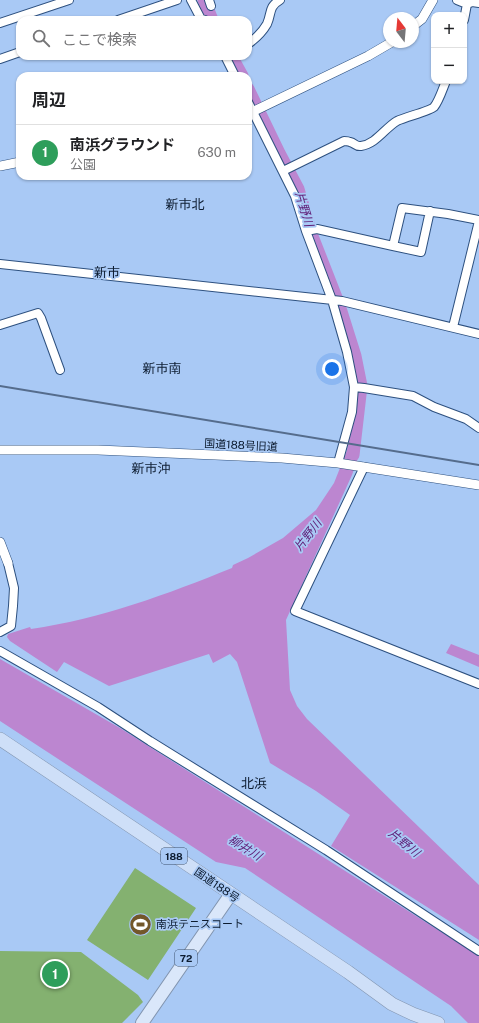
<!DOCTYPE html>
<html lang="ja">
<head>
<meta charset="utf-8">
<style>
	body { margin:0; font-family:"Public Sans","Noto Sans JP",sans-serif; background:#f6f6f6; color:#202124 }
	.controls { position:absolute; right:12px; top:12px; display:grid; overflow:hidden; border-radius:8px; box-shadow:0 1px 3px #0004 }
	.controls button { width:36px; height:36px; display:grid; place-items:center; padding:0; border:0; border-bottom:1px solid #e0e0e0; background:#fff; color:#202124; font:20px sans-serif }
	.compass { position:absolute; left:383px; top:12px; width:36px; height:36px; border-radius:50%; background:#fff; box-shadow:0 1px 3px #0004; rotate:344deg }
	.you { position:absolute; left:332px; top:369px; width:14px; height:14px; margin:-10px; border:3px solid #fff; border-radius:50%; background:#1a73e8; box-shadow:0 0 0 6px #1a73e833 }
	.badge { display:grid; place-items:center; width:26px; height:26px; border-radius:50%; background:#7c3aed; color:#fff; font-size:13px; font-weight:700 }
	.pin { position:absolute; translate:-50% -50%; border:2px solid #fff; box-shadow:0 1px 4px #0006 }
	.list { margin:0; padding:0; list-style:none }
	h2 { display:flex; justify-content:space-between; align-items:center; height:52px; margin:0; padding:0 16px; font-size:17px }
	h2 small { font-size:13px; font-weight:400; color:#757577 }
	.list li { display:grid; grid-template-columns:26px 1fr auto; gap:12px; align-items:center; box-sizing:border-box; height:56px; padding:0 16px; border-top:1px solid #e0e0e0 }
	.list b { display:block; font-size:15px; white-space:nowrap }
	.list p { margin:0; font-size:13px; white-space:nowrap; color:#757577 }
	.list em { font-size:13px; font-style:normal; color:#757577 }
	.icon { flex:none; width:22px; height:22px; fill:none; stroke:currentColor; stroke-width:2; stroke-linecap:round; stroke-linejoin:round }
	.map { position:relative; flex:none; width:479px; height:1023px; overflow:hidden }
	.search { position:absolute; background:#fff; box-shadow:0 1px 3px #0004; left:16px; top:16px; width:236px; height:44px; display:flex; align-items:center; gap:10px; box-sizing:border-box; padding:0 14px; border-radius:12px; color:#757577; font-size:15px }
	.panel { position:absolute; background:#fff; box-shadow:0 1px 3px #0004; left:16px; top:72px; width:236px; height:108px; border-radius:12px }
	.map>svg:first-child { display:block }
	.green { fill:#84b170 }
	.water { fill:#bc86d0 }
	.lines { fill:none; stroke-linecap:round; stroke-linejoin:round }
	.river { stroke:#bc86d0; stroke-width:13 }
	.minor-casing { stroke:#2d507f; stroke-width:10 }
	.tertiary-casing { stroke:#2d507f; stroke-width:10 }
	.primary-casing { stroke:#8295b0; stroke-width:14 }
	.trunk-casing { stroke:#8295b0; stroke-width:14 }
	.minor { stroke:#fff; stroke-width:8 }
	.tertiary { stroke:#fff; stroke-width:9 }
	.primary { stroke:#dae7fa; stroke-width:12 }
	.trunk { stroke:#cedff8; stroke-width:13 }
	.rail { stroke:#556c8c; stroke-width:2 }
	.labels { text-anchor:middle; dominant-baseline:central; stroke-width:3.5; stroke-linejoin:round; paint-order:stroke }
	.shield { fill:#a9c9f5; stroke:#3b4f6a; stroke-width:1 }
	.shield-label { font-size:10px; font-weight:bold; fill:#0c1b2f }
	.street-label { font-size:11px; fill:#0c1b2f; stroke:#a9c9f5 }
	.poi-label { font-size:11px; fill:#0c1b2f; stroke:#a9c9f5; text-anchor:start }
	.water-label { font-size:12px; font-style:italic; fill:#5f1c75; stroke:#a9c9f5 }
	.quarter-label { font-size:13px; fill:#0c1b2f; stroke:#a9c9f5 }
</style>
</head>
<body>
<div class="map">
<svg width="479" height="1023" viewBox="0 0 479 1023">
	<rect width="100%" height="100%" fill="#a9c9f5"/>
	<!-- green -->
	<path class="green" d="M135,868L196,908L148,980L87,940Z
		M0,951L81,952L138,995L143,1002L122,1023H0Z"/>
	<!-- water -->
	<path class="water" d="M360,437L359,455L352,475L286,620L290,690L297,706L307,719L479,885V940L331,846L350,815L316,791L270,763L237,662L230,654L213,663L209,654L109,686L64,662L57,672L10,641L7,637L8,634L30,627L31,629C100,619 168,594 232,568L233,565L248,558L283,538L316,510L334,483L352,438Z
		M451,644L479,655V667L446,653Z
		M0,659L120,728L479,956V1023H468L451,1006L245,868L216,862L0,721Z"/>
	<g class="lines">
		<!-- river -->
		<path class="river" d="M204,0L212,20
			M231,56L242,76
			M248,89L279,153L298,189L312,236L339,305L355,356L361,386L353,455"/>
		<defs>
			<path id="minor" d="M191,0L201,19L205,20
				M209,0L211,6
				M457,0L467,4L464,20
				M467,4L472,2L479,3
				M118,20L177,0
				M0,23L69,0
				M248,44C255,39 263,31 267,24C272,13 268,7 280,0
				M225,56L235,76
				M0,59L20,52
				M248,102L295,196L306,231L332,300L347,352L354,387L352,412L338,463
				M283,171L344,141C346,141 348,141 350,142C355,143 356,147 361,146C376,144 385,128 397,121C405,117 430,111 434,107C439,101 443,88 446,81
				M306,231L317,229L393,246L402,208L448,214L479,220
				M393,246L421,252L430,211
				M0,264L342,301L479,334
				M0,325L38,313L41,318L60,370
				M453,327L479,221
				M354,387L364,388L413,396L434,407L466,419L479,428
				M364,467L295,611L479,684
				M0,632L11,626L13,606L14,588L8,563
				M0,651L98,707L150,741L326,850L479,951"/>
			<path id="tertiary" d="M413,26L422,19L433,0
				M248,114L368,56L392,42
				M0,166L20,162
				M0,450H98L282,458L338,463L479,485
				M0,542L8,563"/>
			<path id="primary" d="M142,1023L231,894"/>
			<path id="trunk" d="M0,739L348,972L392,1004L413,1014L438,1023"/>
		</defs>
		<!-- minor casing -->
		<use href="#minor" class="minor-casing"/>
		<!-- tertiary casing -->
		<use href="#tertiary" class="tertiary-casing"/>
		<!-- primary casing -->
		<use href="#primary" class="primary-casing"/>
		<!-- trunk casing -->
		<use href="#trunk" class="trunk-casing"/>
		<!-- minor -->
		<use href="#minor" class="minor"/>
		<!-- tertiary -->
		<use href="#tertiary" class="tertiary"/>
		<!-- primary -->
		<use href="#primary" class="primary"/>
		<!-- trunk -->
		<use href="#trunk" class="trunk"/>
		<!-- rail -->
		<path class="rail" d="M0,386L479,465"/>
	</g>
	<!-- icons -->
	<defs>
		<symbol id="stadium-disc" viewBox="-11 -11 22 22"><circle r="9.5" fill="#73572a" stroke="#a9c9f5"/><path d="M0-5a6.5 5 0 1 0 0 10a6.5 5 0 1 0 0-10ZM-3.5-1.8h7v3.6h-7Z" fill="#fff"/></symbol>
	</defs>
	<g fill-rule="evenodd">
		<use href="#stadium-disc" x="128" y="912" width="25" height="25"/>
	</g>
	<g class="labels">
		<!-- shield labels -->
		<g class="shield">
			<rect x="161" y="848" width="26" height="16" rx="3"/>
			<rect x="175" y="950" width="22" height="16" rx="3"/>
		</g>
		<g class="shield-label">
			<text x="174" y="856">188</text>
			<text x="186" y="958">72</text>
		</g>
		<!-- street labels -->
		<g class="street-label">
			<text transform="translate(241 445) rotate(3)">国道188号旧道</text>
			<text transform="translate(217 885) rotate(34)">国道188号</text>
		</g>
		<!-- poi labels -->
		<g class="poi-label">
			<text x="156" y="924">南浜テニスコート</text>
		</g>
		<!-- water labels -->
		<g class="water-label">
			<text transform="translate(304 209) rotate(73)">片野川</text>
			<text transform="translate(308 535) rotate(-52)">片野川</text>
			<text transform="translate(404 843) rotate(39)">片野川</text>
			<text transform="translate(245 848) rotate(32)">柳井川</text>
		</g>
		<!-- quarter labels -->
		<g class="quarter-label">
			<text x="185" y="204">新市北</text>
			<text x="107" y="272">新市</text>
			<text x="162" y="368">新市南</text>
			<text x="151" y="468">新市沖</text>
			<text x="254" y="783">北浜</text>
		</g>
	</g>
</svg>
<div class="controls">
<button>+</button>
<button>−</button>
</div>
<svg class="compass" viewBox="-18 -18 36 36"><path d="M0-13l5 13h-10z" fill="#e53935"/><path d="M0 13l5-13h-10z" fill="#757577"/></svg>
<div class="you"></div>
<div class="pin badge" style="left:55px;top:974px;background:#2e9e5b">1</div>
<div class="search"><svg class="icon" aria-label="search" viewBox="0 0 24 24"><circle cx="10" cy="10" r="6"/><path d="M15 15l6 6"/></svg>ここで検索</div>
<section class="panel">
<h2>周辺<small></small></h2>
<ul class="list">
<li><span class="badge" style="background:#2e9e5b">1</span><div><b>南浜グラウンド</b><p>公園</p></div><em>630 m</em></li>
</ul>
</section>
</div>
</body>
</html>
